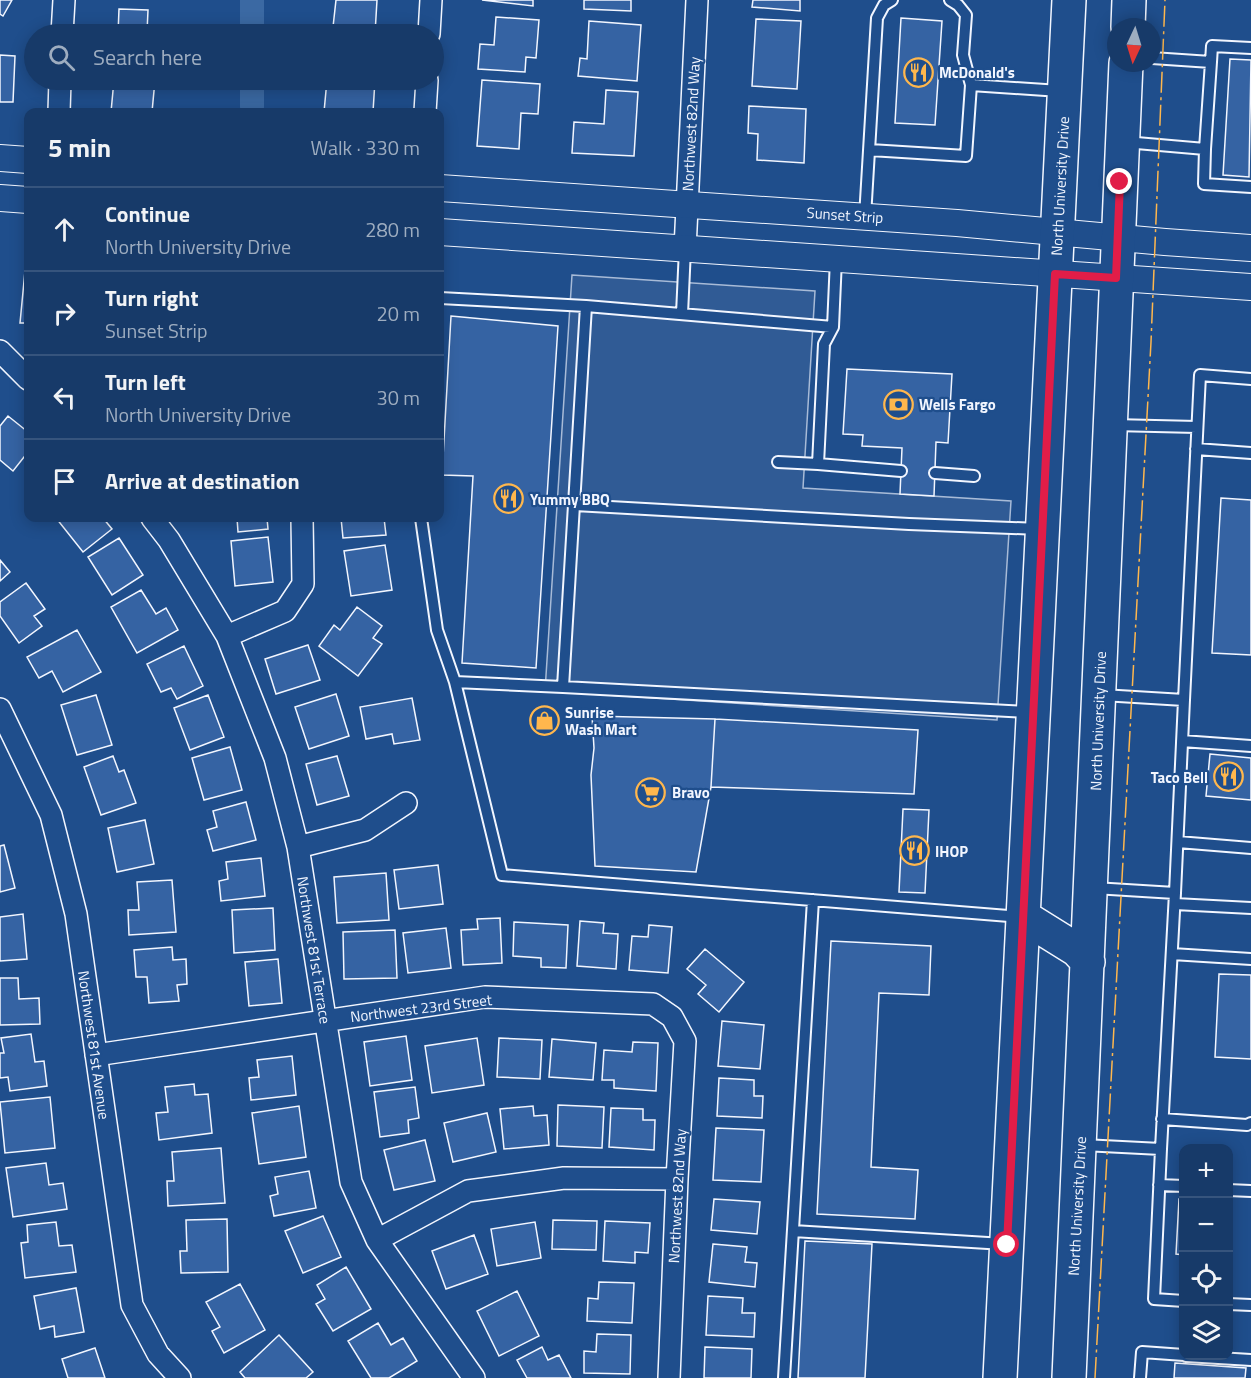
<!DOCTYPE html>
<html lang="en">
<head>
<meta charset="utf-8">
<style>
	body { margin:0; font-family:"Titillium Web",sans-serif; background:#244571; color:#f1f3f6 }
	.controls { position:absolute; right:18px; bottom:18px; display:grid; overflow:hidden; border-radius:12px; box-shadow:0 3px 15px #0003 }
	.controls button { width:54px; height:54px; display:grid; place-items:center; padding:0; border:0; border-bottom:2px solid #36547d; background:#173a69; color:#f1f3f6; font:30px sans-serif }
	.compass { position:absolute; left:1107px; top:18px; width:54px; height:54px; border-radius:50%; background:#173a69; box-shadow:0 3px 15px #0003; rotate:184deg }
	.stop { position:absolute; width:18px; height:18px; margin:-14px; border:4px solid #e11d48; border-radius:50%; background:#fff }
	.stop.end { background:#e11d48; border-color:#fff; box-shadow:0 2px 6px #0008 }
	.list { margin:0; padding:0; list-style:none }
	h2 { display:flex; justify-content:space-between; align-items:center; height:78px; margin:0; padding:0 24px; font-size:26px }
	h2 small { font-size:20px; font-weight:400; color:#9eadc0 }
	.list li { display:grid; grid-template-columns:39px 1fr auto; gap:18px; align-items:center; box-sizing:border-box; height:84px; padding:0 24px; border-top:2px solid #36547d }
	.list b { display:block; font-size:22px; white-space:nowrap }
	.list p { margin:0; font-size:20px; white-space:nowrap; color:#9eadc0 }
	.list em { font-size:20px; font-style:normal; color:#9eadc0 }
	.icon { flex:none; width:33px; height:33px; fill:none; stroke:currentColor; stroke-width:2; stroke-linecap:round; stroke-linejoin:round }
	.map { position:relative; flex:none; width:1251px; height:1378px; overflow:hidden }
	.search { position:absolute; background:#173a69; box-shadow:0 3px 15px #0003; left:24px; top:24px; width:420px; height:66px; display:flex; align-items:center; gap:15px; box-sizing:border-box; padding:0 21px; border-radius:33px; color:#9eadc0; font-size:22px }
	.panel { position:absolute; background:#173a69; box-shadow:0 3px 15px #0003; left:24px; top:108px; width:420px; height:414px; border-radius:12px }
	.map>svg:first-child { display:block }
	.parking { fill:#305b95; stroke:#a8bbd7; stroke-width:1.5 }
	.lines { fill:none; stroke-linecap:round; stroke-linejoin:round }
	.canal { stroke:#3b69a3; stroke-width:24 }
	.building { fill:#3563a3; stroke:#f2f6ff; stroke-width:1.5 }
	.service-casing { stroke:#f2f6ff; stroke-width:14 }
	.minor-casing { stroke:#f2f6ff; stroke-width:24 }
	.tertiary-casing { stroke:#f2f6ff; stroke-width:28 }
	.primary-casing { stroke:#f2f6ff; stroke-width:36 }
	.service { stroke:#1f4e8c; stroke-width:10 }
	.minor { stroke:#1f4e8c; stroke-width:21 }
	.tertiary { stroke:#1f4e8c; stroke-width:26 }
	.primary { stroke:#1f4e8c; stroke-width:33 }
	.power { stroke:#ffb74d; stroke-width:1.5; stroke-dasharray:21 4.5 3 4.5; stroke-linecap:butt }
	.route { stroke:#e11d48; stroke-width:8 }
	.labels { text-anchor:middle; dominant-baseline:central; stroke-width:4.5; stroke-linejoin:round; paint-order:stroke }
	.poi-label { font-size:15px; font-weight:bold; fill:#f2f6ff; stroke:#1f4e8c; text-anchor:start }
	.street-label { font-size:15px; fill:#f2f6ff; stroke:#1f4e8c }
</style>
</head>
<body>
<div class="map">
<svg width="1251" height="1378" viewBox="0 0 1251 1378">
	<rect width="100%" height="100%" fill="#1f4e8c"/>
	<!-- parking -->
	<path class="parking" d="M572,275L815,291L803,488L1011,501L997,720L545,691Z"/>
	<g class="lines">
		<!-- canal -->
		<path class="canal" d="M252,34V0
			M252,107V80"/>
	</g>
	<!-- building -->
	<path class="building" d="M0,0H12L3,16L0,14Z
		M336,0H377L375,34H317L318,26L333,27Z
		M482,0H533V6Z
		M584,0H631V11L584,9Z
		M753,0H800V11L752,7Z
		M119,9L148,10L147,33L157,34H118Z
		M496,17L539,20L536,58L526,57L525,72L478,69L480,44L494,45Z
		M901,18L942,21L935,125L895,123Z
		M756,19L801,21L797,89L752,86Z
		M589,21L641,25L637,81L578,76L580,58L587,59Z
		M0,55L15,56L13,102H0Z
		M1230,59L1251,60L1249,177L1223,175Z
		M114,80H155L152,112H111Z
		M327,80H375L373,112H324Z
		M482,80L540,84L538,114L521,113L519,149L477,146Z
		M606,90L638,92L634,156L572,153L574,122L604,124Z
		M749,106L806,109L804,163L757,160L758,134L748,133Z
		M25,271L28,272V323H20Z
		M451,316L558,326L536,668L462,663L473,476L442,475Z
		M847,369L952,374L948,443L936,442L934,496L900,494L902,448L862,446L863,435L843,434Z
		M8,416L28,432V452L13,471L0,460V426Z
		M1221,498L1251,500V655L1212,653Z
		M56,518H103L112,529L83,552Z
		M226,518H267L268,529L238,532L237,518Z
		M341,518H384L386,535L343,538Z
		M268,537L273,582L235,586L231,541Z
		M119,538L143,575L112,595L88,557Z
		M385,545L392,590L351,596L344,551Z
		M0,560L10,572L0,581Z
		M26,583L45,609L34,616L42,626L19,643L0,616V602Z
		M141,590L156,614L166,608L178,630L137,653L111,607Z
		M357,607L382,626L373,638L382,644L358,676L319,646L334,625L340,630Z
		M77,630L101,672L63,692L52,671L39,678L27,657Z
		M308,645L320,680L276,694L265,659Z
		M184,646L203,686L177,699L171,688L161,692L147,664Z
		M336,694L349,736L309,749L295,707Z
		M96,695L112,745L77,755L61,705Z
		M208,695L224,737L190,750L174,708Z
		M412,698L420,740L394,744L392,734L366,739L360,707Z
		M592,716L715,719L711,787L696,872L595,866L591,775L594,748Z
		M715,719L918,730L914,794L711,787Z
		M230,747L242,790L204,800L192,758Z
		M1210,754L1251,758V800L1206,796Z
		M113,756L119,772L124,770L136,803L101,815L84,767Z
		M337,756L349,796L317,805L306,764Z
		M246,802L256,840L213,851L207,830L217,827L213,811Z
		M903,809L929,810L925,893L899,892Z
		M145,820L154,864L117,872L108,828Z
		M4,845L15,888L0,892V846Z
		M261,858L265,896L221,901L219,881L228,879L226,862Z
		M438,865L443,904L399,909L394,870Z
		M386,873L389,920L337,923L334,877Z
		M172,880L176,932L129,935L128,910H139L137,882Z
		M273,908L275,950L234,953L232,910Z
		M23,914L27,959L0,961V917Z
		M500,918L502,963L463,965L461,930L478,929L477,919Z
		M580,921L604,923L603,933L618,934L616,969L577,966Z
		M514,922L568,925L566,968L541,967V958L513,956Z
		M649,925L672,927L668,973L629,970L632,936L648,937Z
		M446,928L451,968L408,973L403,933Z
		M395,930L397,978L344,979L343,932Z
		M831,941L931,946L929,995L879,993L871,1167L918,1170L915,1219L817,1214Z
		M172,947L173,960L186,959L187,984L177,985L179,1001L149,1003L147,977H136L134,950Z
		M705,949L744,982L719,1012L698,994L706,985L687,969Z
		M278,959L282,1003L249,1006L245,962Z
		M1219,974L1251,975V1059L1215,1057Z
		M0,978H18L19,999L39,998L40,1024L0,1025Z
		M722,1021L764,1025L760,1069L718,1066Z
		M31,1034L35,1062L44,1061L47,1086L10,1091L8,1077L0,1078V1053H4L1,1038Z
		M406,1036L412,1080L370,1086L364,1042Z
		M477,1038L484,1085L432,1093L425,1046Z
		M499,1038L542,1040L540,1079L497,1077Z
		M552,1039L596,1043L593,1080L549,1077Z
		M633,1042L658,1043L656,1091L614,1088V1080H602L604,1050L632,1052Z
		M292,1056L296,1095L251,1100L249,1078L259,1077L257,1060Z
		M719,1078L754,1080V1096H763L762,1118L717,1116Z
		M194,1084L195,1095L208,1094L212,1133L159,1140L156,1113L168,1112L165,1087Z
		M415,1087L419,1118L408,1120L409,1133L380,1137L374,1092Z
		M50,1097L55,1148L5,1153L0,1102Z
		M558,1105L604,1107L602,1148L557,1146Z
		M299,1106L306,1157L259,1164L252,1113Z
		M533,1106L534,1116L547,1115L549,1145L504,1149L500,1109Z
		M611,1108L643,1109V1120H655L654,1150L609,1147Z
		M487,1113L496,1152L453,1162L444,1123Z
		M716,1128L764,1130L761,1182L713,1180Z
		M425,1140L435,1181L394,1190L384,1150Z
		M221,1148L225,1203L168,1206L167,1181H174L172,1152Z
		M46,1163L49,1185L63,1183L67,1209L13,1217L6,1168Z
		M309,1171L316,1208L274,1216L270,1196L278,1194L275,1177Z
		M714,1199L760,1202L757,1234L711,1230Z
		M1179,1199H1184V1255L1176,1254Z
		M323,1216L341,1257L303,1273L285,1231Z
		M227,1219L228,1272L181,1273L180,1251H187L186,1220Z
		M553,1220L597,1221L596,1250L552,1249Z
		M605,1221L650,1223L648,1253L635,1252V1263L603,1261Z
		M56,1222L59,1246L72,1245L76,1272L25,1278L21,1243L28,1242L27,1225Z
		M535,1222L541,1258L497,1266L491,1229Z
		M474,1235L488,1274L446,1289L432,1251Z
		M805,1241L872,1244L865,1378H798Z
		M713,1244L747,1247L745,1262L757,1263L755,1287L709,1282Z
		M346,1267L371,1309L333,1331L316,1304L325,1299L317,1285Z
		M599,1282L634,1283L632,1323L587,1321L588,1298L598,1299Z
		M240,1284L265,1330L224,1353L212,1331L220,1327L206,1302Z
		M76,1288L84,1332L55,1337L54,1326L40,1329L34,1296Z
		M517,1291L539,1336L499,1356L477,1311Z
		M708,1296L743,1298L742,1313H755L754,1337L706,1335Z
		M378,1323L391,1345L403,1338L417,1361L389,1378H371L348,1341Z
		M597,1334L631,1335L630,1374L584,1373V1351L596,1352Z
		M279,1335L313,1372L306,1378H245L240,1372Z
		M542,1347L548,1360L559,1355L571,1378H527L517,1360Z
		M705,1347L752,1349L751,1378H704Z
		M95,1348L105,1378H68L62,1359Z
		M1175,1363L1246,1368L1245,1378H1174Z"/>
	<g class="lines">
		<defs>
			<path id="service" d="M1152,58L1211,62L1212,46L1251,48
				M971,85L1060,91
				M1125,142L1205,149L1211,62
				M1205,149L1204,184L1251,187
				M870,150L966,156L971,85L963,55L966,15L958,5L950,0
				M865,217L877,18L884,5L892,0
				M836,259L833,327L586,306L563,687L1029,712
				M440,298L586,306
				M682,314L685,249
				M833,327L824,344L818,464L901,471
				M1113,425L1197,427
				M1196,449L1251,453
				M778,462L818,464
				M935,473L974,476
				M575,505L909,524L1039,529
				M421,518L437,630L455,682L502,875L1021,917
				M455,682L563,687
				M1102,695L1184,700L1175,893
				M1184,700L1200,375L1251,379
				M1182,741L1251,746
				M1178,842L1251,848
				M1094,888L1175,893L1161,1149
				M1175,904L1251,908
				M1172,954L1251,959
				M1162,1119L1247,1125L1251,1123
				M1083,1145L1161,1149L1154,1299L1184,1301
				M1159,1185L1184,1186
				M1228,1190L1251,1191
				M793,1231L1004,1244
				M1228,1304L1251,1305
				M1186,1356L1251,1360
				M784,1378L813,900
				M1140,1378L1142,1352L1184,1355"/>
			<path id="minor" d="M62,34L64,0
				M429,34L431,0
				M59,112L60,80
				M425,112L427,80
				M685,249L697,0
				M0,351L28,379
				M152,518L169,540L227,636L275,758L298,847L351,1182L377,1240L474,1378
				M227,636L285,611L303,584L302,518
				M0,709L51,815L76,914L132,1305L158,1354L180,1378
				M298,847L365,830L406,803
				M96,1055L485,997L653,1004L672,1017L685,1041L677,1179L669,1378
				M377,1240L468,1191L564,1178L677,1179"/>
			<path id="tertiary" d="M0,158L28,160
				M440,188L957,223L1165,242L1251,248
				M0,198L28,200
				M440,232L1251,287"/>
			<path id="primary" d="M1128,27L1129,0
				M1024,917L1077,950L1088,962
				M1000,1378L1069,0
				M1069,1378L1126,63"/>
		</defs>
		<!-- service casing -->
		<use href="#service" class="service-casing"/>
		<!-- minor casing -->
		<use href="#minor" class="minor-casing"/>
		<!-- tertiary casing -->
		<use href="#tertiary" class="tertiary-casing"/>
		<!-- primary casing -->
		<use href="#primary" class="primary-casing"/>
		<!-- service -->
		<use href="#service" class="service"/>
		<!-- minor -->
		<use href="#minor" class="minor"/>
		<!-- tertiary -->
		<use href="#tertiary" class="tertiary"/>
		<!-- primary -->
		<use href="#primary" class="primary"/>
		<!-- power -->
		<path class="power" d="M1095,1378L1151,342L1165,0"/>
	</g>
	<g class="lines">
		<!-- route -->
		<path class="route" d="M1007,1245L1055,274L1116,278L1120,182"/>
	</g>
	<!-- icons -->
	<defs>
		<symbol id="restaurant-ring" viewBox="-11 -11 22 22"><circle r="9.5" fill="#1f4e8c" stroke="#ffb74d" stroke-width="1.5"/><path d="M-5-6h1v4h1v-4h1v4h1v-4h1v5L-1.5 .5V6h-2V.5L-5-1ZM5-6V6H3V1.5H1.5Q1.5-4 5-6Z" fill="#ffb74d"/></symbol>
		<symbol id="bank-ring" viewBox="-11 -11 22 22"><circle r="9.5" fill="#1f4e8c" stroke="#ffb74d" stroke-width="1.5"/><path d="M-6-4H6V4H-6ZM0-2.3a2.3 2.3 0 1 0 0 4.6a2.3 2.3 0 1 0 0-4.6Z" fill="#ffb74d"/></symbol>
		<symbol id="shop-ring" viewBox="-11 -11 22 22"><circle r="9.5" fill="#1f4e8c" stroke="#ffb74d" stroke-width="1.5"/><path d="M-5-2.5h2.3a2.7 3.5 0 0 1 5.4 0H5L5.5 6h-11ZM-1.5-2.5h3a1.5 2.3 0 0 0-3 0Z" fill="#ffb74d"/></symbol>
		<symbol id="supermarket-ring" viewBox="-11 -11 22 22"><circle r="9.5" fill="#1f4e8c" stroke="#ffb74d" stroke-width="1.5"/><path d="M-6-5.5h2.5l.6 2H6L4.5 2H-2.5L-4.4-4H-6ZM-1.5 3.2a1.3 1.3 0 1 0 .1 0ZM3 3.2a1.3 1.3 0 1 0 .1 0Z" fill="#ffb74d"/></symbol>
	</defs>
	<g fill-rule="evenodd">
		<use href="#restaurant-ring" x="902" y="56" width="33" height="33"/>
		<use href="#bank-ring" x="882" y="388" width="33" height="33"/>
		<use href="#restaurant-ring" x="492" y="482" width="33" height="33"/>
		<use href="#shop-ring" x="528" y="704" width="33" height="33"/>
		<use href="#restaurant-ring" x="1212" y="760" width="33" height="33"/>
		<use href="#supermarket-ring" x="634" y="776" width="33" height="33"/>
		<use href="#restaurant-ring" x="898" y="834" width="33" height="33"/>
	</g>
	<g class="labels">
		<!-- poi labels -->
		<g class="poi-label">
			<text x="939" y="72">McDonald's</text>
			<text x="919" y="404">Wells Fargo</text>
			<text x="530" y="499">Yummy BBQ</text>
			<text x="565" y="712">Sunrise<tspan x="565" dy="17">Wash Mart</tspan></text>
			<text x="1208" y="777" text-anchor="end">Taco Bell</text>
			<text x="672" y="792">Bravo</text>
			<text x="935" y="851">IHOP</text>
		</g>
		<!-- street labels -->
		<g class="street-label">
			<text transform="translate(691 124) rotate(-87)">Northwest 82nd Way</text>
			<text transform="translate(1060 186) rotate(-87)">North University Drive</text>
			<text transform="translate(845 215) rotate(4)">Sunset Strip</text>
			<text transform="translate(1098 721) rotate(-88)">North University Drive</text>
			<text transform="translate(314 950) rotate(81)">Northwest 81st Terrace</text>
			<text transform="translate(421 1008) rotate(-7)">Northwest 23rd Street</text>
			<text transform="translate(94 1045) rotate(82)">Northwest 81st Avenue</text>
			<text transform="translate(677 1196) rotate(-87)">Northwest 82nd Way</text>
			<text transform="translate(1077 1206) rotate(-87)">North University Drive</text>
		</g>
	</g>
</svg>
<div class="controls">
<button>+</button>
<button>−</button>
<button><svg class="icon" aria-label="locate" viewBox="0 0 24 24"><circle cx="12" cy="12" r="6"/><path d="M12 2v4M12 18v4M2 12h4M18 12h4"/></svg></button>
<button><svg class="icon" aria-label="layers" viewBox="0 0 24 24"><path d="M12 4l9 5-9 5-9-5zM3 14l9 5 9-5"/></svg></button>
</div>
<svg class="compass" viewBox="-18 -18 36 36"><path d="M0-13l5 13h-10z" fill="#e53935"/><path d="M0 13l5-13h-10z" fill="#9eadc0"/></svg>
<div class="stop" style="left:1007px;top:1245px"></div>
<div class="stop end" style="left:1120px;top:182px"></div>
<div class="search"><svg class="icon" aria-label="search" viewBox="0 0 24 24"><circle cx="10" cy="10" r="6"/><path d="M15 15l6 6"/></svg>Search here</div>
<section class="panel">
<h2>5 min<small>Walk · 330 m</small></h2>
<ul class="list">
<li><svg class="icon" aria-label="ahead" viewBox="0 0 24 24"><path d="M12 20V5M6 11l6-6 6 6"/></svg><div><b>Continue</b><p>North University Drive</p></div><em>280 m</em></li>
<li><svg class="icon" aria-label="right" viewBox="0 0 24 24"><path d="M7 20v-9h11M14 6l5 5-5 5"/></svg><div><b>Turn right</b><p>Sunset Strip</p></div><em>20 m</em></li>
<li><svg class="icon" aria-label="left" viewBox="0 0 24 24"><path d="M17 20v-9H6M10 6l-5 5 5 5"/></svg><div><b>Turn left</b><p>North University Drive</p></div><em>30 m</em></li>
<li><svg class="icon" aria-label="arrive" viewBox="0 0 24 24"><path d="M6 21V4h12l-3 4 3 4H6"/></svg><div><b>Arrive at destination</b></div></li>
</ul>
</section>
</div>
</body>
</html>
